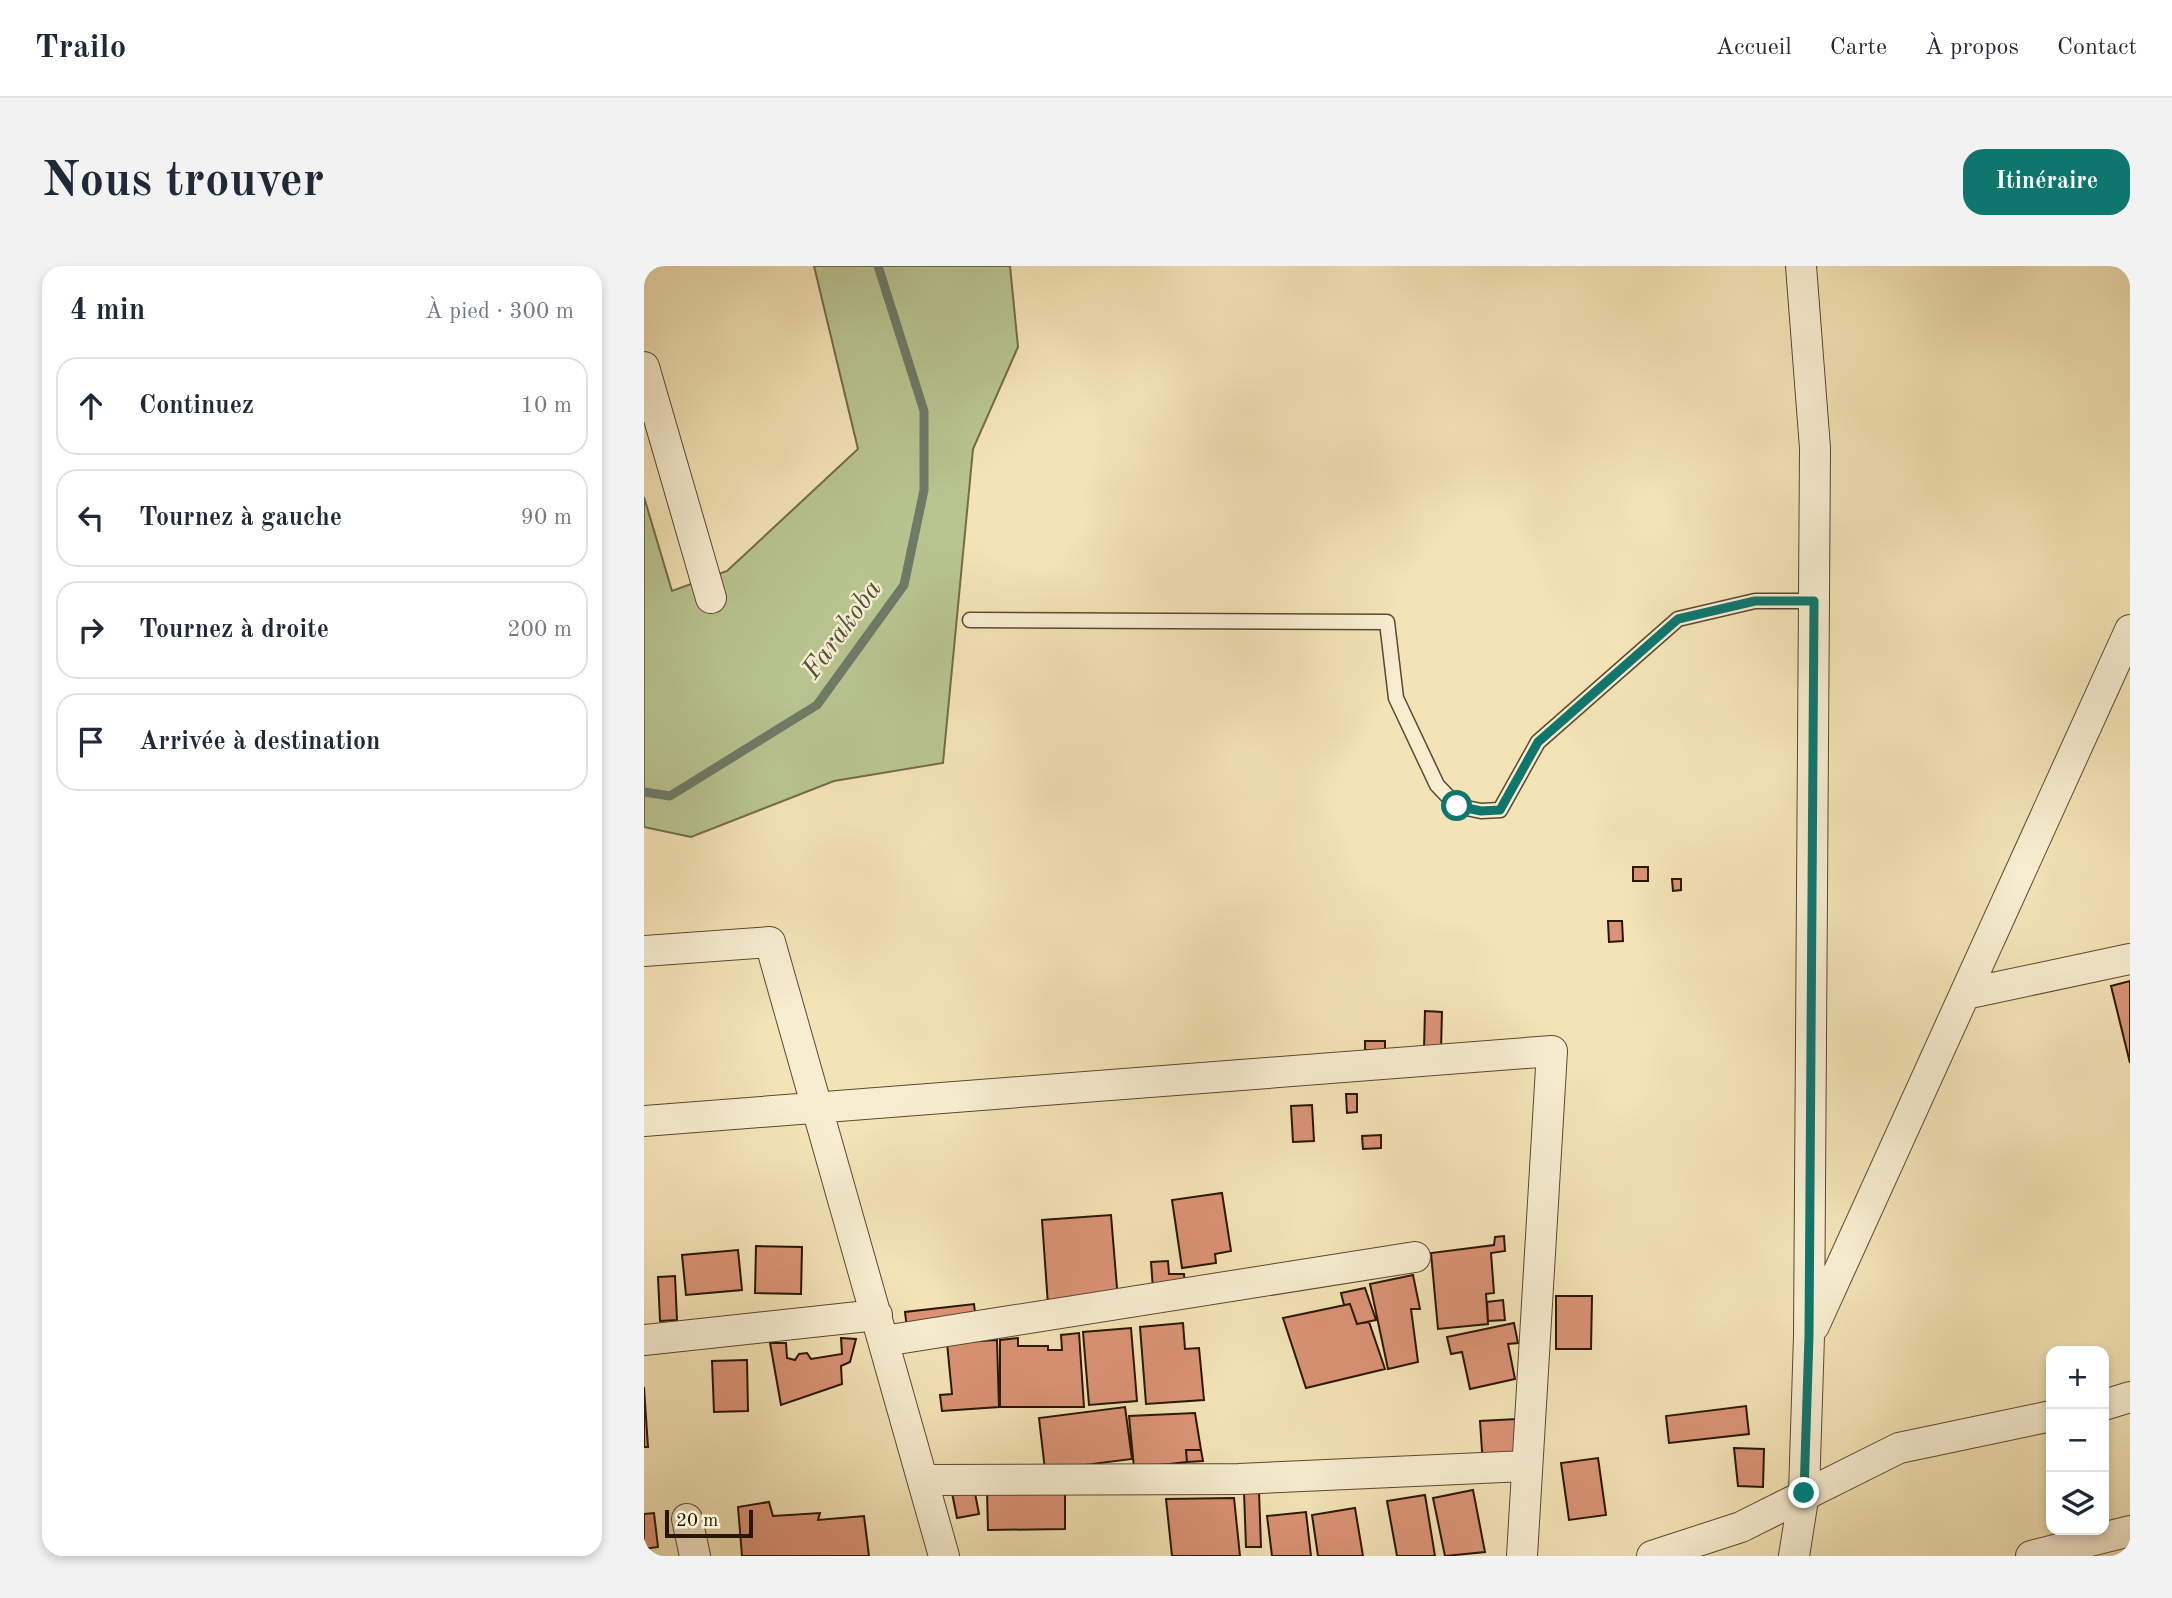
<!DOCTYPE html>
<html lang="fr">
<head>
<meta charset="utf-8">
<style>
	body { margin:0; font-family:"Old Standard TT",serif; background:#f2f2f3; color:#1f2937 }
	.controls { position:absolute; right:21px; bottom:21px; display:grid; overflow:hidden; border-radius:14px; box-shadow:0 4px 10px #0003 }
	.controls button { width:63px; height:63px; display:grid; place-items:center; padding:0; border:0; border-bottom:2px solid #e0e1e3; background:#fff; color:#1f2937; font:35px sans-serif }
	.scale { position:absolute; left:21px; bottom:18px; width:88px; box-sizing:border-box; padding-left:7px; border:4px solid #2a1600; border-top:0; font-size:19px; line-height:24px; white-space:nowrap; color:#2a1600; -webkit-text-stroke:5px #f7edd0; paint-order:stroke }
	.stop { position:absolute; width:21px; height:21px; margin:-16px; border:5px solid #0f766e; border-radius:50%; background:#fff }
	.stop.end { background:#0f766e; border-color:#fff; box-shadow:0 2px 7px #0008 }
	.list { margin:0; padding:0; list-style:none }
	h2 { display:flex; justify-content:space-between; align-items:center; height:91px; margin:0; padding:0 28px; font-size:30px }
	h2 small { font-size:23px; font-weight:400; color:#747a83 }
	.list li { display:grid; grid-template-columns:46px 1fr auto; gap:21px; align-items:center; box-sizing:border-box; height:98px; margin:0 14px 14px; padding:0 14px; border:2px solid #e0e1e3; border-radius:21px }
	.list b { display:block; font-size:26px; white-space:nowrap }
	.list em { font-size:23px; font-style:normal; color:#747a83 }
	.icon { flex:none; width:38px; height:38px; fill:none; stroke:currentColor; stroke-width:2; stroke-linecap:round; stroke-linejoin:round }
	.map { position:relative; flex:none; width:1486px; height:1290px; overflow:hidden; border-radius:21px }
	header { display:flex; align-items:center; gap:42px; box-sizing:border-box; height:98px; padding:0 35px; background:#fff; border-bottom:2px solid #e0e1e3 }
	header strong { font-size:33px }
	nav { display:flex; gap:38px; margin-inline-start:auto; font-size:24px }
	.intro { display:flex; align-items:center; justify-content:space-between; box-sizing:border-box; height:168px; padding:0 42px }
	h1 { margin:0; font-size:49px }
	.button { padding:18px 32px; border-radius:21px; background:#0f766e; color:#fff; font-size:24px; font-weight:700 }
	main { display:flex; gap:42px; padding:0 42px }
	aside { flex:1; background:#fff; border-radius:21px; box-shadow:0 4px 10px #0003 }
	.map>svg:first-child { display:block }
	.green { fill:#b8c490; stroke:#716d48; stroke-width:2 }
	.lines { fill:none; stroke-linecap:round; stroke-linejoin:round }
	.stream { stroke:#6e7b67; stroke-width:9 }
	.building { fill:#da9375; stroke:#2a1600; stroke-width:2 }
	.lane-casing { stroke:#5c492e; stroke-width:17 }
	.street-casing { stroke:#5c492e; stroke-width:32 }
	.lane { stroke:#f7edd0; stroke-width:14 }
	.street { stroke:#f7edd0; stroke-width:30 }
	.route { stroke:#0f766e; stroke-width:9 }
	.labels { text-anchor:middle; dominant-baseline:central; stroke-width:5; stroke-linejoin:round; paint-order:stroke }
	.water-label { font-size:28px; font-style:italic; fill:#52513c; stroke:#f7edd0 }
</style>
</head>
<body>
<header>
<strong>Trailo</strong>
<nav><a>Accueil</a><a>Carte</a><a>À propos</a><a>Contact</a></nav>
</header>
<div class="intro"><h1>Nous trouver</h1><a class="button">Itinéraire</a></div>
<main>
<aside>
<h2>4 min<small>À pied · 300 m</small></h2>
<ul class="list">
<li><svg class="icon" aria-label="ahead" viewBox="0 0 24 24"><path d="M12 20V5M6 11l6-6 6 6"/></svg><div><b>Continuez</b></div><em>10 m</em></li>
<li><svg class="icon" aria-label="left" viewBox="0 0 24 24"><path d="M17 20v-9H6M10 6l-5 5 5 5"/></svg><div><b>Tournez à gauche</b></div><em>90 m</em></li>
<li><svg class="icon" aria-label="right" viewBox="0 0 24 24"><path d="M7 20v-9h11M14 6l5 5-5 5"/></svg><div><b>Tournez à droite</b></div><em>200 m</em></li>
<li><svg class="icon" aria-label="arrive" viewBox="0 0 24 24"><path d="M6 21V4h12l-3 4 3 4H6"/></svg><div><b>Arrivée à destination</b></div></li>
</ul>
</aside>
<div class="map">
<svg width="1486" height="1290" viewBox="0 0 1486 1290">
	<rect width="100%" height="100%" fill="#f3e3b6"/>
	<filter id="stains"><feTurbulence type="fractalNoise" baseFrequency=".00286" numOctaves="4"/><feColorMatrix values="0 0 0 0 .2 0 0 0 0 .09 0 0 0 0 .02 0 0 0 .5 -.17"/></filter>
	<radialGradient id="worn" r=".72"><stop offset=".6" stop-color="#630" stop-opacity="0"/><stop offset="1" stop-color="#630" stop-opacity=".3"/></radialGradient>
	<!-- green -->
	<path class="green" d="M170,0H366L374,81L329,183L299,497L190,515L47,571L0,561V231L28,325L83,305L214,183Z"/>
	<g class="lines">
		<!-- stream -->
		<path class="stream" d="M0,526L26,530L173,439L260,319L280,224V145L234,0"/>
	</g>
	<!-- building -->
	<path class="building" d="M989,601H1004V615H989Z
		M1028,613H1037V624L1029,625Z
		M964,655H978L979,675L965,676Z
		M1486,715V797L1467,720Z
		M781,745L798,746L797,784L780,783Z
		M721,775H741V784H721Z
		M702,828H713V846L703,847Z
		M668,839L670,875L649,876L647,840Z
		M737,869V882L719,883L718,870Z
		M578,927L587,985L571,988L572,997L538,1002L528,934Z
		M467,949L474,1034L404,1039L398,954Z
		M860,970L861,985L847,987L850,1027L842,1028L844,1058L794,1063L787,987L850,979L851,971Z
		M112,980L158,981L157,1028L111,1027Z
		M94,984L98,1024L42,1029L38,989Z
		M524,995L525,1008H540L541,1021L509,1023L507,996Z
		M769,1009L776,1043H767L774,1096L744,1103L726,1018Z
		M31,1010L33,1054L16,1055L14,1011Z
		M721,1022L732,1054L713,1058L706,1038L700,1039L697,1027Z
		M912,1030H948L947,1083H912Z
		M859,1034L861,1054L844,1055L843,1036Z
		M330,1038L332,1055L263,1063L261,1046Z
		M706,1038L713,1058L725,1056L741,1103L662,1122L639,1052Z
		M539,1057L541,1083L555,1082L560,1134L502,1138L496,1061Z
		M870,1057L874,1077L864,1078L871,1113L826,1123L818,1086L807,1088L803,1071Z
		M487,1062L493,1135L445,1139L439,1066Z
		M435,1067L440,1141H356V1074L374,1072V1080H404V1084H418L417,1069Z
		M197,1072L212,1073L206,1096L197,1100L198,1118L137,1139L126,1077H142L143,1092L151,1094L155,1088L163,1087L167,1093L198,1088Z
		M353,1074L355,1141L298,1145L296,1129L308,1128L303,1077Z
		M103,1094L104,1145L70,1146L68,1095Z
		M0,1121L4,1181H0Z
		M1102,1140L1105,1168L1025,1177L1022,1150Z
		M481,1141L488,1193L401,1204L395,1152Z
		M551,1147L557,1184H542L543,1196L490,1202L485,1150Z
		M873,1153L876,1197L839,1200L836,1155Z
		M1090,1182L1120,1183L1119,1221L1094,1220Z
		M542,1184H557L559,1195L543,1196Z
		M954,1192L962,1249L925,1254L917,1197Z
		M421,1224V1263L344,1264L343,1225Z
		M829,1224L841,1286L801,1290L789,1232Z
		M615,1225L617,1281H602L600,1226Z
		M308,1227H331L335,1248L313,1252Z
		M781,1229L791,1290H753L743,1235Z
		M590,1232L596,1290H528L522,1233Z
		M125,1236L129,1250L176,1247L174,1254L220,1250L225,1290H98L94,1241Z
		M711,1242L719,1290H674L668,1249Z
		M662,1246L667,1290H628L623,1250Z
		M10,1247L14,1281L0,1283V1248Z"/>
	<g class="lines">
		<defs>
			<path id="lane" d="M326,354L743,356L752,432L793,519L813,540L837,545L856,544L894,476L1034,353L1111,335H1170"/>
			<path id="street" d="M0,101L67,332
				M0,685L126,676L300,1290
				M1321,728L1486,693
				M0,855L908,785L878,1290
				M1170,1060L1486,364
				M0,1074L233,1049
				M240,1075L771,991
				M1460,1139L1486,1131
				M280,1214L595,1213L883,1200
				M43,1253L51,1290
				M1008,1290L1097,1261L1255,1182L1407,1150
				M1150,1290L1160,1227L1165,1070L1171,182L1157,0
				M1387,1290L1486,1265"/>
		</defs>
		<!-- lane casing -->
		<use href="#lane" class="lane-casing"/>
		<!-- street casing -->
		<use href="#street" class="street-casing"/>
		<!-- lane -->
		<use href="#lane" class="lane"/>
		<!-- street -->
		<use href="#street" class="street"/>
	</g>
	<g class="lines">
		<!-- route -->
		<path class="route" d="M813,540L837,545L856,544L894,476L1034,353L1111,335H1170L1165,1070L1160,1227"/>
	</g>
	<g class="labels">
		<!-- water labels -->
		<g class="water-label">
			<text transform="translate(199 364) rotate(-54)">Farakoba</text>
		</g>
	</g>
	<rect width="100%" height="100%" filter="url(#stains)"/>
	<rect width="100%" height="100%" fill="url(#worn)"/>
</svg>
<div class="controls">
<button>+</button>
<button>−</button>
<button><svg class="icon" aria-label="layers" viewBox="0 0 24 24"><path d="M12 4l9 5-9 5-9-5zM3 14l9 5 9-5"/></svg></button>
</div>
<div class="scale">20 m</div>
<div class="stop" style="left:813px;top:540px"></div>
<div class="stop end" style="left:1160px;top:1227px"></div>
</div>
</main>
</body>
</html>
